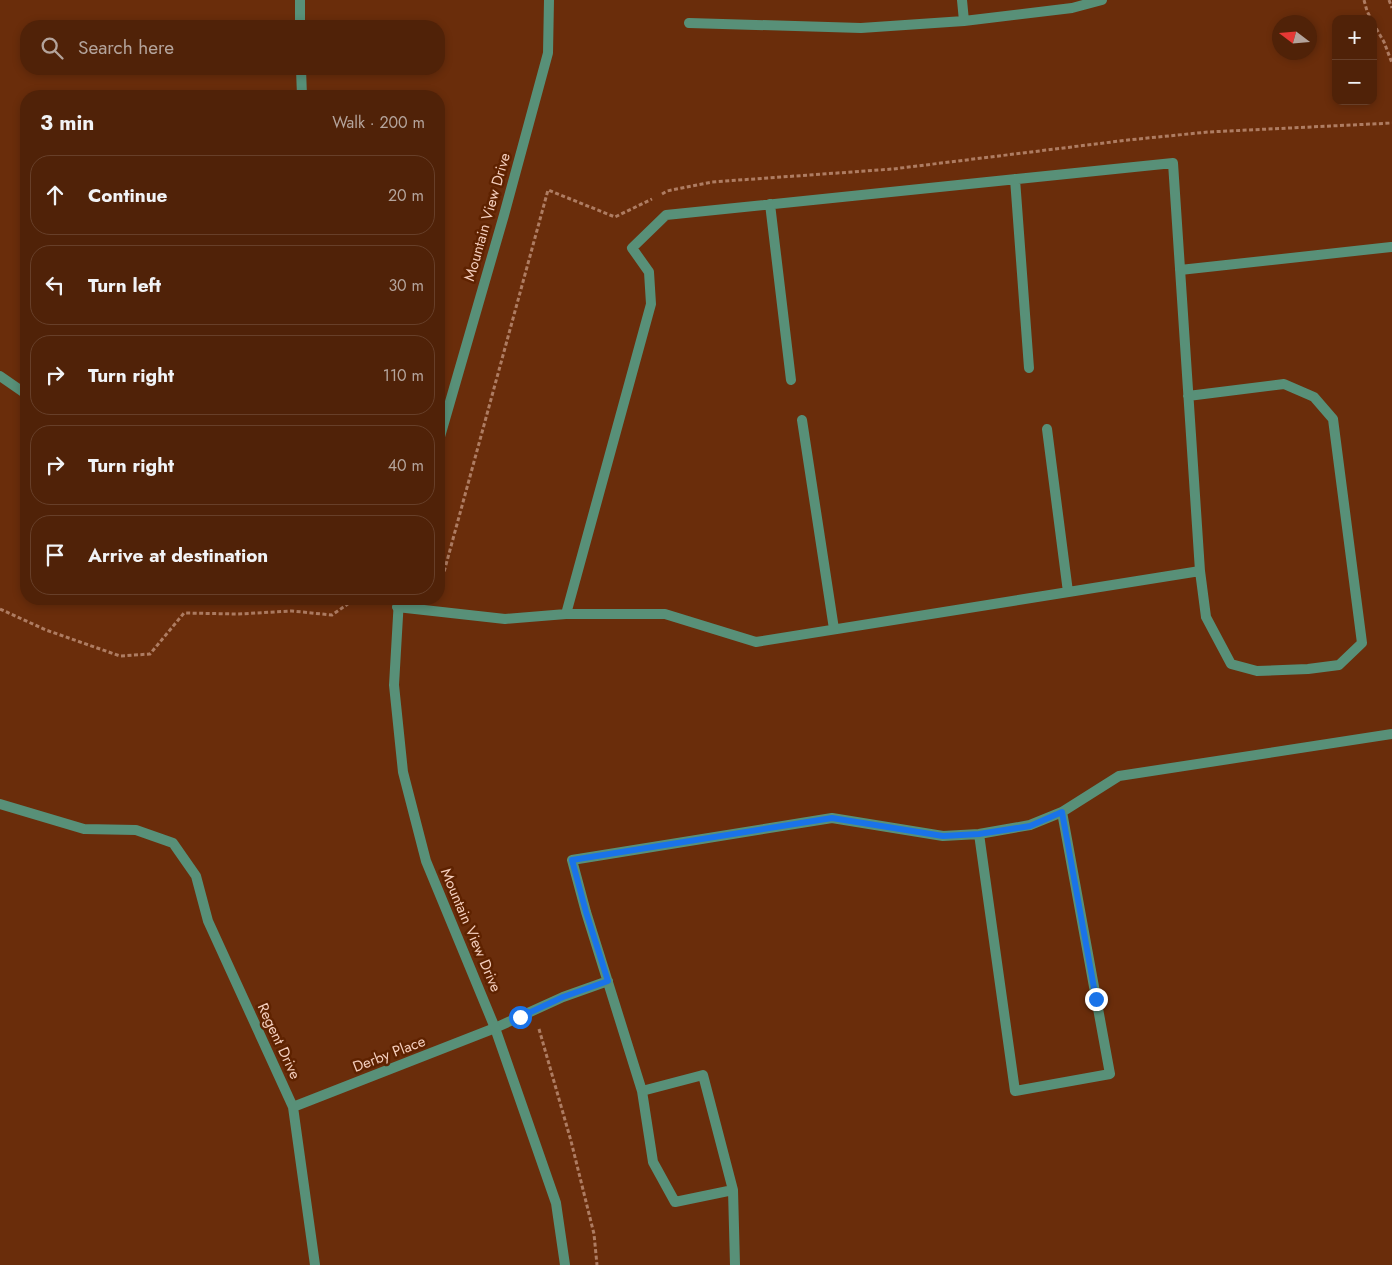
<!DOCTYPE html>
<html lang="en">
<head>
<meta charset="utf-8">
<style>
	body { margin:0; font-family:Jost,sans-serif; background:#562a12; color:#f1f3f6 }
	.controls { position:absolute; right:15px; top:15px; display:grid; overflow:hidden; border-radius:10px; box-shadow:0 2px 8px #0003 }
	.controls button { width:45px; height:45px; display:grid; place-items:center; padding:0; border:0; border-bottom:1px solid #673f29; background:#502208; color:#f1f3f6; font:25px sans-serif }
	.compass { position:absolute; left:1272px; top:15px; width:45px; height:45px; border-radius:50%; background:#502208; box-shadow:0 2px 8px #0003; rotate:286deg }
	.stop { position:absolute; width:15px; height:15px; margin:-11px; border:4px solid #1a73e8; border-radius:50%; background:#fff }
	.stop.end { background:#1a73e8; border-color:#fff; box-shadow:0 1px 5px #0008 }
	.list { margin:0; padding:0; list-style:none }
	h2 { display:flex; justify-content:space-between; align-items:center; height:65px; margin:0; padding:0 20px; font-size:21px }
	h2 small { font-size:16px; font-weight:400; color:#b4a49c }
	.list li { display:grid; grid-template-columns:32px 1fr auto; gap:15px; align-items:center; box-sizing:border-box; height:80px; margin:0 10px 10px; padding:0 10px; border:1px solid #673f29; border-radius:20px }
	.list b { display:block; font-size:19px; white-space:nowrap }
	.list em { font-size:16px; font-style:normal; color:#b4a49c }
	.icon { flex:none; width:28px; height:28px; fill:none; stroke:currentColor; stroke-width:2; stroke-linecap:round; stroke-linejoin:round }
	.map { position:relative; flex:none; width:1392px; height:1265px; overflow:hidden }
	.search { position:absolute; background:#502208; box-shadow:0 2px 8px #0003; left:20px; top:20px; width:425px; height:55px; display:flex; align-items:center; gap:12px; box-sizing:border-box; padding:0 18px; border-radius:20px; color:#b4a49c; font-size:19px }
	.panel { position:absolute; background:#502208; box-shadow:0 2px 8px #0003; left:20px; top:90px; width:425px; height:515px; border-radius:20px }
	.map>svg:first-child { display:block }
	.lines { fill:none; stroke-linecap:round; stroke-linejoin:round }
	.path { stroke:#ae7c62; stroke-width:3; stroke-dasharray:4 2.5; stroke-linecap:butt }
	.service { stroke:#589078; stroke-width:10 }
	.minor { stroke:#589078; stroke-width:10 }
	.tertiary { stroke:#589078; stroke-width:10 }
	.route { stroke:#1a73e8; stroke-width:6 }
	.labels { text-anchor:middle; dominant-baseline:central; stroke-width:5; stroke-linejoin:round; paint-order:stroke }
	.street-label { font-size:15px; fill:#f4cebd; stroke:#5e2200 }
</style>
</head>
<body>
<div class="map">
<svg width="1392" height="1265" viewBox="0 0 1392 1265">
	<rect width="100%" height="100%" fill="#6a2d0b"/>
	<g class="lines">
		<!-- path -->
		<path class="path" d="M1364,0L1367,11L1371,19
			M1389,0L1392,8
			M1373,23L1384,42L1392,63
			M662,194L667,191L712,182L893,169L1128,140L1208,132L1392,123
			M439,575L444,572L548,190L615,217L652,199
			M0,609L46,630L120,656L150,654L184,613L238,614L292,611L332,615L355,599
			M539,1029L571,1141L594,1234L597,1265"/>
		<!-- service -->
		<path class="service" d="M1015,179L1029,368
			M770,204L791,380
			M1180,270L1391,247
			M802,420L834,629
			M1047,429L1068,592
			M397,607L505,619L566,614H665L756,642L1200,571
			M566,614L651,304L649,272L632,248L666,215L1173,163L1200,571L1206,617L1231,664L1257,671L1308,669L1339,665L1362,643L1333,419L1314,397L1284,384L1188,396
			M979,834L1015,1091L1110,1074L1062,812
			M495,1028L563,997L608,981
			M642,1091L703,1075L733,1190L735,1265
			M733,1190L675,1202L653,1162L642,1091L586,912L572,860L832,818L943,836L979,834L1030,825L1062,812L1119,776L1392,734"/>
		<!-- minor -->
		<path class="minor" d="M300,0V26
			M962,0L964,21
			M689,23L861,28L964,21L1072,8L1102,0
			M301,69L302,96
			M0,376L26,394
			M0,804L84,829L136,830L173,843L196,876L208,921L293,1107L315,1265
			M293,1107L495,1028"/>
		<!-- tertiary -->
		<path class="tertiary" d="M439,440L504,215L548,53L549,0
			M399,599L394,685L403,772L426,861L495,1028L556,1203L565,1265"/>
	</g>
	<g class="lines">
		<!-- route -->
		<path class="route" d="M520,1017L563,997L608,981L586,912L572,860L832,818L943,836L979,834L1030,826L1062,812L1096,999"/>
	</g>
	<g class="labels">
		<!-- street labels -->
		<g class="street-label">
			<text transform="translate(487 217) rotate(-74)">Mountain View Drive</text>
			<text transform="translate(471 930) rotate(67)">Mountain View Drive</text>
			<text transform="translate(279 1041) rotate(65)">Regent Drive</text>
			<text transform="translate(389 1054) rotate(-21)">Derby Place</text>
		</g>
	</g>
</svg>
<div class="controls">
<button>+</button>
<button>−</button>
</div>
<svg class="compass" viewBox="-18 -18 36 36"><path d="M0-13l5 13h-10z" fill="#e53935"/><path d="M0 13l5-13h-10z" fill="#b4a49c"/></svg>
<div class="stop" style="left:520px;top:1017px"></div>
<div class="stop end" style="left:1096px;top:999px"></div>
<div class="search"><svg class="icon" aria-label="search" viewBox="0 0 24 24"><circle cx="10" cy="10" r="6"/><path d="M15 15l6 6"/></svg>Search here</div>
<section class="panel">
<h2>3 min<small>Walk · 200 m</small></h2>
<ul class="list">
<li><svg class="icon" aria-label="ahead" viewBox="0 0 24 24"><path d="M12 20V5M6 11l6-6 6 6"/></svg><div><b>Continue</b></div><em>20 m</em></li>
<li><svg class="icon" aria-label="left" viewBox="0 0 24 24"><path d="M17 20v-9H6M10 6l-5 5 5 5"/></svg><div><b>Turn left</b></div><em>30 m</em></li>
<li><svg class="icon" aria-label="right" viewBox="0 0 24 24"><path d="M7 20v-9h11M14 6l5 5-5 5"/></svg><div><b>Turn right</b></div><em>110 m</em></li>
<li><svg class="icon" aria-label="right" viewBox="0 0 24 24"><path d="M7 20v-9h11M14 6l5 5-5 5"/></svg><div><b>Turn right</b></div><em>40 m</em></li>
<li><svg class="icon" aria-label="arrive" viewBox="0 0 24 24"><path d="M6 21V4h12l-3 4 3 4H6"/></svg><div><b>Arrive at destination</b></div></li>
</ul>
</section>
</div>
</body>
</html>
